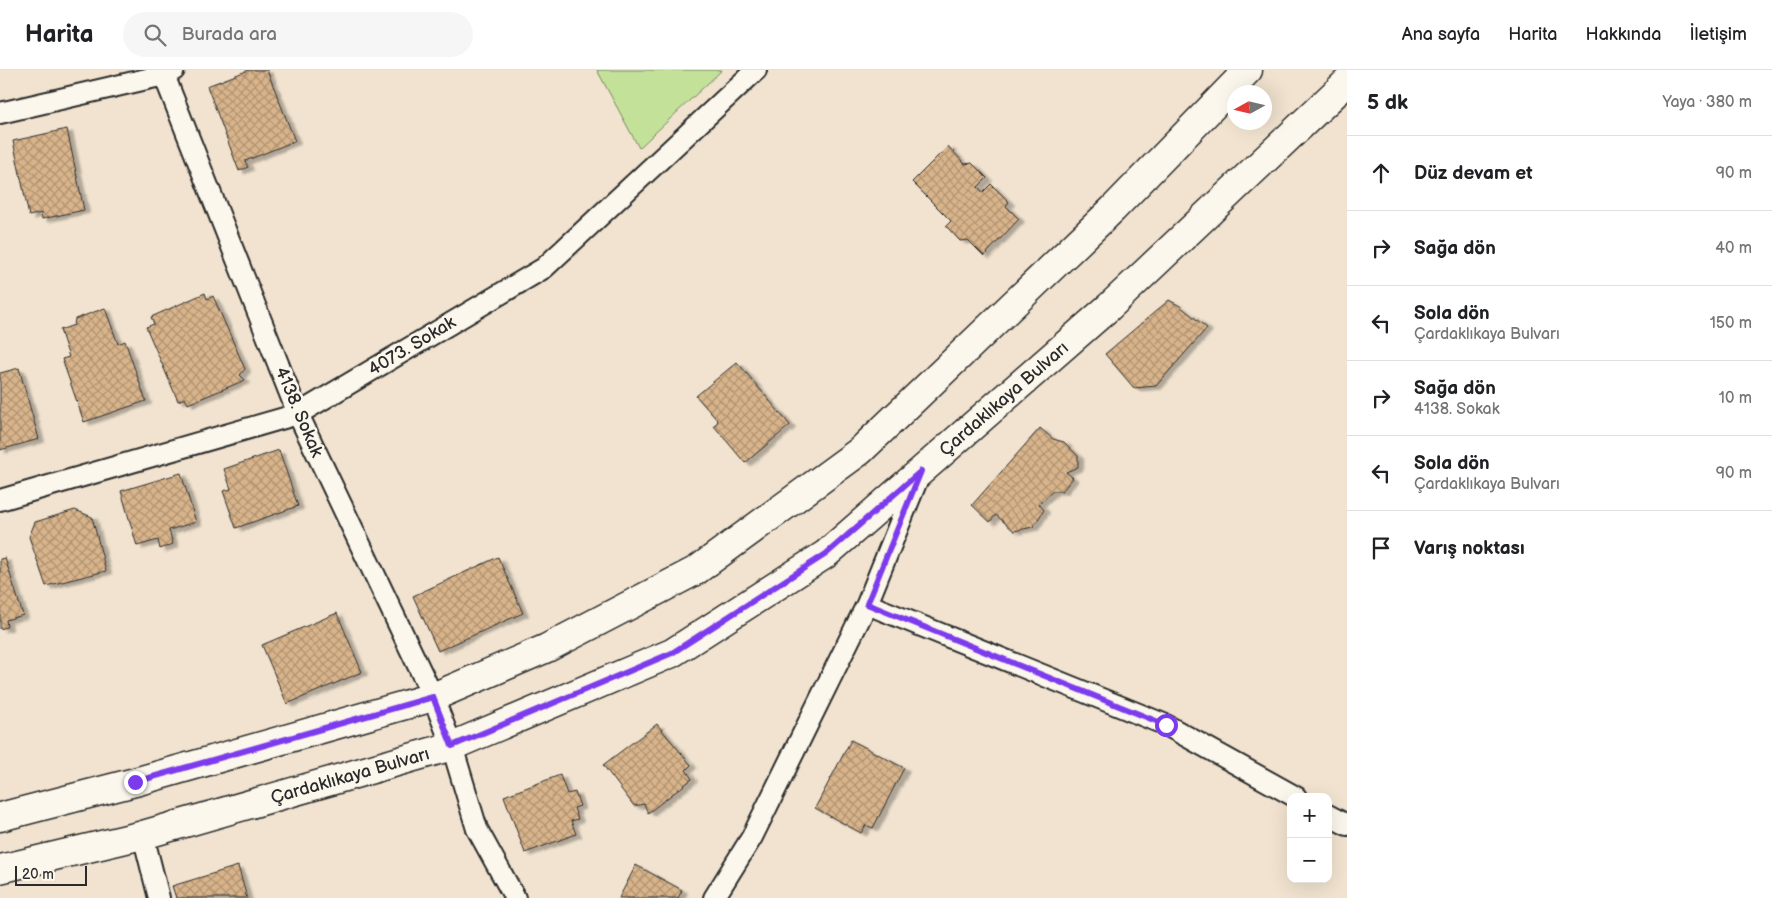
<!DOCTYPE html>
<html lang="tr">
<head>
<meta charset="utf-8">
<style>
	body { margin:0; font-family:"Balsamiq Sans",sans-serif; background:#f6f6f6; color:#202124 }
	.controls { position:absolute; right:15px; bottom:15px; display:grid; overflow:hidden; border-radius:10px; box-shadow:0 5px 20px #0002 }
	.controls button { width:45px; height:45px; display:grid; place-items:center; padding:0; border:0; border-bottom:1px solid #e0e0e0; background:#fff; color:#202124; font:25px sans-serif }
	.compass { position:absolute; left:1227px; top:15px; width:45px; height:45px; border-radius:50%; background:#fff; box-shadow:0 5px 20px #0002; rotate:262deg }
	.scale { position:absolute; left:15px; bottom:12px; width:72px; box-sizing:border-box; padding-left:5px; border:2px solid #2b2b2b; border-top:0; font-size:14px; line-height:18px; white-space:nowrap; color:#2b2b2b; -webkit-text-stroke:4px #fbf7ec; paint-order:stroke }
	.stop { position:absolute; width:15px; height:15px; margin:-11px; border:4px solid #7c3aed; border-radius:50%; background:#fff }
	.stop.end { background:#7c3aed; border-color:#fff; box-shadow:0 1px 5px #0008 }
	.list { margin:0; padding:0; list-style:none }
	h2 { display:flex; justify-content:space-between; align-items:center; height:65px; margin:0; padding:0 20px; font-size:21px }
	h2 small { font-size:16px; font-weight:400; color:#757577 }
	.list li { display:grid; grid-template-columns:32px 1fr auto; gap:15px; align-items:center; box-sizing:border-box; height:75px; padding:0 20px; border-top:1px solid #e0e0e0 }
	.list b { display:block; font-size:19px; white-space:nowrap }
	.list p { margin:0; font-size:16px; white-space:nowrap; color:#757577 }
	.list em { font-size:16px; font-style:normal; color:#757577 }
	.icon { flex:none; width:28px; height:28px; fill:none; stroke:currentColor; stroke-width:2; stroke-linecap:round; stroke-linejoin:round }
	.map { position:relative; flex:none; width:1347px; height:828px; overflow:hidden }
	header { display:flex; align-items:center; gap:30px; box-sizing:border-box; height:70px; padding:0 25px; background:#fff; border-bottom:1px solid #e0e0e0 }
	header strong { font-size:24px }
	nav { display:flex; gap:28px; margin-inline-start:auto; font-size:18px }
	.search { width:350px; height:45px; background:#f6f6f6; display:flex; align-items:center; gap:12px; box-sizing:border-box; padding:0 18px; border-radius:28px; color:#757577; font-size:19px }
	main { display:flex }
	aside { flex:1; background:#fff }
	.map>svg:first-child { display:block }
	.green { fill:#c3e199; stroke:#778662 }
	.building { fill:url(#building-cross-hatch); stroke:#2b2b2b; filter:url(#shadow) }
	.lines { fill:none; stroke-linecap:round; stroke-linejoin:round }
	.street-casing { stroke:#2b2b2b; stroke-width:24 }
	.secondary-casing { stroke:#2b2b2b; stroke-width:31 }
	.street { stroke:#fbf7ec; stroke-width:20 }
	.secondary { stroke:#fbf7ec; stroke-width:28 }
	.route { stroke:#7c3aed; stroke-width:6 }
	.labels { text-anchor:middle; dominant-baseline:central; stroke-width:5; stroke-linejoin:round; paint-order:stroke }
	.street-label { font-size:18px; fill:#2b2b2b; stroke:#fbf7ec }
</style>
</head>
<body>
<header>
<strong>Harita</strong>
<div class="search"><svg class="icon" aria-label="search" viewBox="0 0 24 24"><circle cx="10" cy="10" r="6"/><path d="M15 15l6 6"/></svg>Burada ara</div>
<nav><a>Ana sayfa</a><a>Harita</a><a>Hakkında</a><a>İletişim</a></nav>
</header>
<main>
<div class="map">
<svg width="1347" height="828" viewBox="0 0 1347 828">
	<defs>
		<pattern id="building-cross-hatch" width="8" height="8" patternUnits="userSpaceOnUse" patternTransform="scale(1.25)"><rect width="8" height="8" fill="#d9b48b"/><path d="M0 0l8 8M0 8l8-8" fill="none" stroke="#b09372"/></pattern>
		<filter id="shadow"><feDropShadow dx="5.5" dy="3" stdDeviation="1" flood-color="#0004"/></filter>
	</defs>
	<rect width="100%" height="100%" fill="#f1e3cf"/>
	<filter id="ink" filterUnits="userSpaceOnUse"><feTurbulence type="fractalNoise" baseFrequency=".02" numOctaves="2"/><feDisplacementMap in="SourceGraphic" scale="10" xChannelSelector="R" yChannelSelector="G"/><feConvolveMatrix kernelMatrix="1 2 1 2 8 2 1 2 1" color-interpolation-filters="sRGB"/></filter>
	<g filter="url(#ink)">
		<!-- green -->
		<path class="green" d="M597,0H722L639,78Z"/>
		<!-- building -->
		<path class="building" d="M249,0H267L295,71L245,91L248,97L239,101L207,16Z
			M67,59L84,140L42,149L41,143L29,146L13,71Z
			M948,76L965,94L972,93L987,108L978,117L983,122L991,114L1009,132L1006,136L1019,149L984,186L968,170L960,171L946,156L951,151L912,112Z
			M205,223L207,229L213,226L245,299L240,305L245,310L188,334L185,328L178,331L146,257L154,254L151,247Z
			M1169,230L1180,236L1207,258L1156,316L1134,318L1105,284Z
			M105,238L118,274L125,271L146,331L84,352L62,289L69,287L60,260L74,255L75,249Z
			M737,292L790,355L745,393L714,356L718,351L696,326Z
			M19,298L39,369L0,380V303Z
			M1040,358L1053,369L1064,372L1078,386V397L1066,402L1073,408L1062,421H1053L1039,434L1044,440L1033,457L1014,461L996,445L990,452L972,435Z
			M279,380L298,436L236,458L223,421L231,419L224,399Z
			M181,403L196,452L169,460L173,474L160,479L158,470L137,476L121,421Z
			M75,440L92,447L106,501L46,516L29,467L35,452Z
			M498,487L523,543L438,581L413,526Z
			M5,488L23,545L6,550L7,557L0,559V489Z
			M337,543L362,602L287,634L262,575Z
			M657,654L691,695L686,700L692,709L648,743L644,734L634,736L603,695Z
			M851,670L904,698L873,758L866,755L861,763L815,738Z
			M560,705L567,724L575,722L580,736L574,738L578,749L571,751L576,764L525,783L504,726Z
			M636,795L682,820L678,828H619Z
			M238,796L247,828H176L172,816Z"/>
		<g class="lines">
			<defs>
				<path id="street" d="M162,0L298,344L433,627L452,676L477,759L515,828
					M0,43L164,5L174,0
					M0,430L298,344L544,198L756,0
					M867,534L1166,655L1296,727
					M1328,745L1347,755
					M143,765L159,828
					M714,828L752,767L867,534L920,403"/>
				<path id="secondary" d="M0,747L135,712L433,627L547,578L697,500L860,381L1113,139L1248,0
					M0,799L143,765L452,676L672,583L826,484L1109,237L1347,12"/>
			</defs>
			<!-- street casing -->
			<use href="#street" class="street-casing"/>
			<!-- secondary casing -->
			<use href="#secondary" class="secondary-casing"/>
			<!-- street -->
			<use href="#street" class="street"/>
			<!-- secondary -->
			<use href="#secondary" class="secondary"/>
		</g>
	</g>
	<g class="lines" filter="url(#ink)">
		<!-- route -->
		<path class="route" d="M135,712L433,627L452,676L672,583L826,484L921,401L867,534L1166,655"/>
	</g>
	<g class="labels">
		<!-- street labels -->
		<g class="street-label">
			<text transform="translate(412 276) rotate(-31)">4073. Sokak</text>
			<text transform="translate(1004 329) rotate(-41)">Çardaklıkaya Bulvarı</text>
			<text transform="translate(299 342) rotate(67)">4138. Sokak</text>
			<text transform="translate(350 706) rotate(-16)">Çardaklıkaya Bulvarı</text>
		</g>
	</g>
</svg>
<div class="controls">
<button>+</button>
<button>−</button>
</div>
<svg class="compass" viewBox="-18 -18 36 36"><path d="M0-13l5 13h-10z" fill="#e53935"/><path d="M0 13l5-13h-10z" fill="#757577"/></svg>
<div class="scale">20 m</div>
<div class="stop" style="left:1166px;top:655px"></div>
<div class="stop end" style="left:135px;top:712px"></div>
</div>
<aside>
<h2>5 dk<small>Yaya · 380 m</small></h2>
<ul class="list">
<li><svg class="icon" aria-label="ahead" viewBox="0 0 24 24"><path d="M12 20V5M6 11l6-6 6 6"/></svg><div><b>Düz devam et</b></div><em>90 m</em></li>
<li><svg class="icon" aria-label="right" viewBox="0 0 24 24"><path d="M7 20v-9h11M14 6l5 5-5 5"/></svg><div><b>Sağa dön</b></div><em>40 m</em></li>
<li><svg class="icon" aria-label="left" viewBox="0 0 24 24"><path d="M17 20v-9H6M10 6l-5 5 5 5"/></svg><div><b>Sola dön</b><p>Çardaklıkaya Bulvarı</p></div><em>150 m</em></li>
<li><svg class="icon" aria-label="right" viewBox="0 0 24 24"><path d="M7 20v-9h11M14 6l5 5-5 5"/></svg><div><b>Sağa dön</b><p>4138. Sokak</p></div><em>10 m</em></li>
<li><svg class="icon" aria-label="left" viewBox="0 0 24 24"><path d="M17 20v-9H6M10 6l-5 5 5 5"/></svg><div><b>Sola dön</b><p>Çardaklıkaya Bulvarı</p></div><em>90 m</em></li>
<li><svg class="icon" aria-label="arrive" viewBox="0 0 24 24"><path d="M6 21V4h12l-3 4 3 4H6"/></svg><div><b>Varış noktası</b></div></li>
</ul>
</aside>
</main>
</body>
</html>
